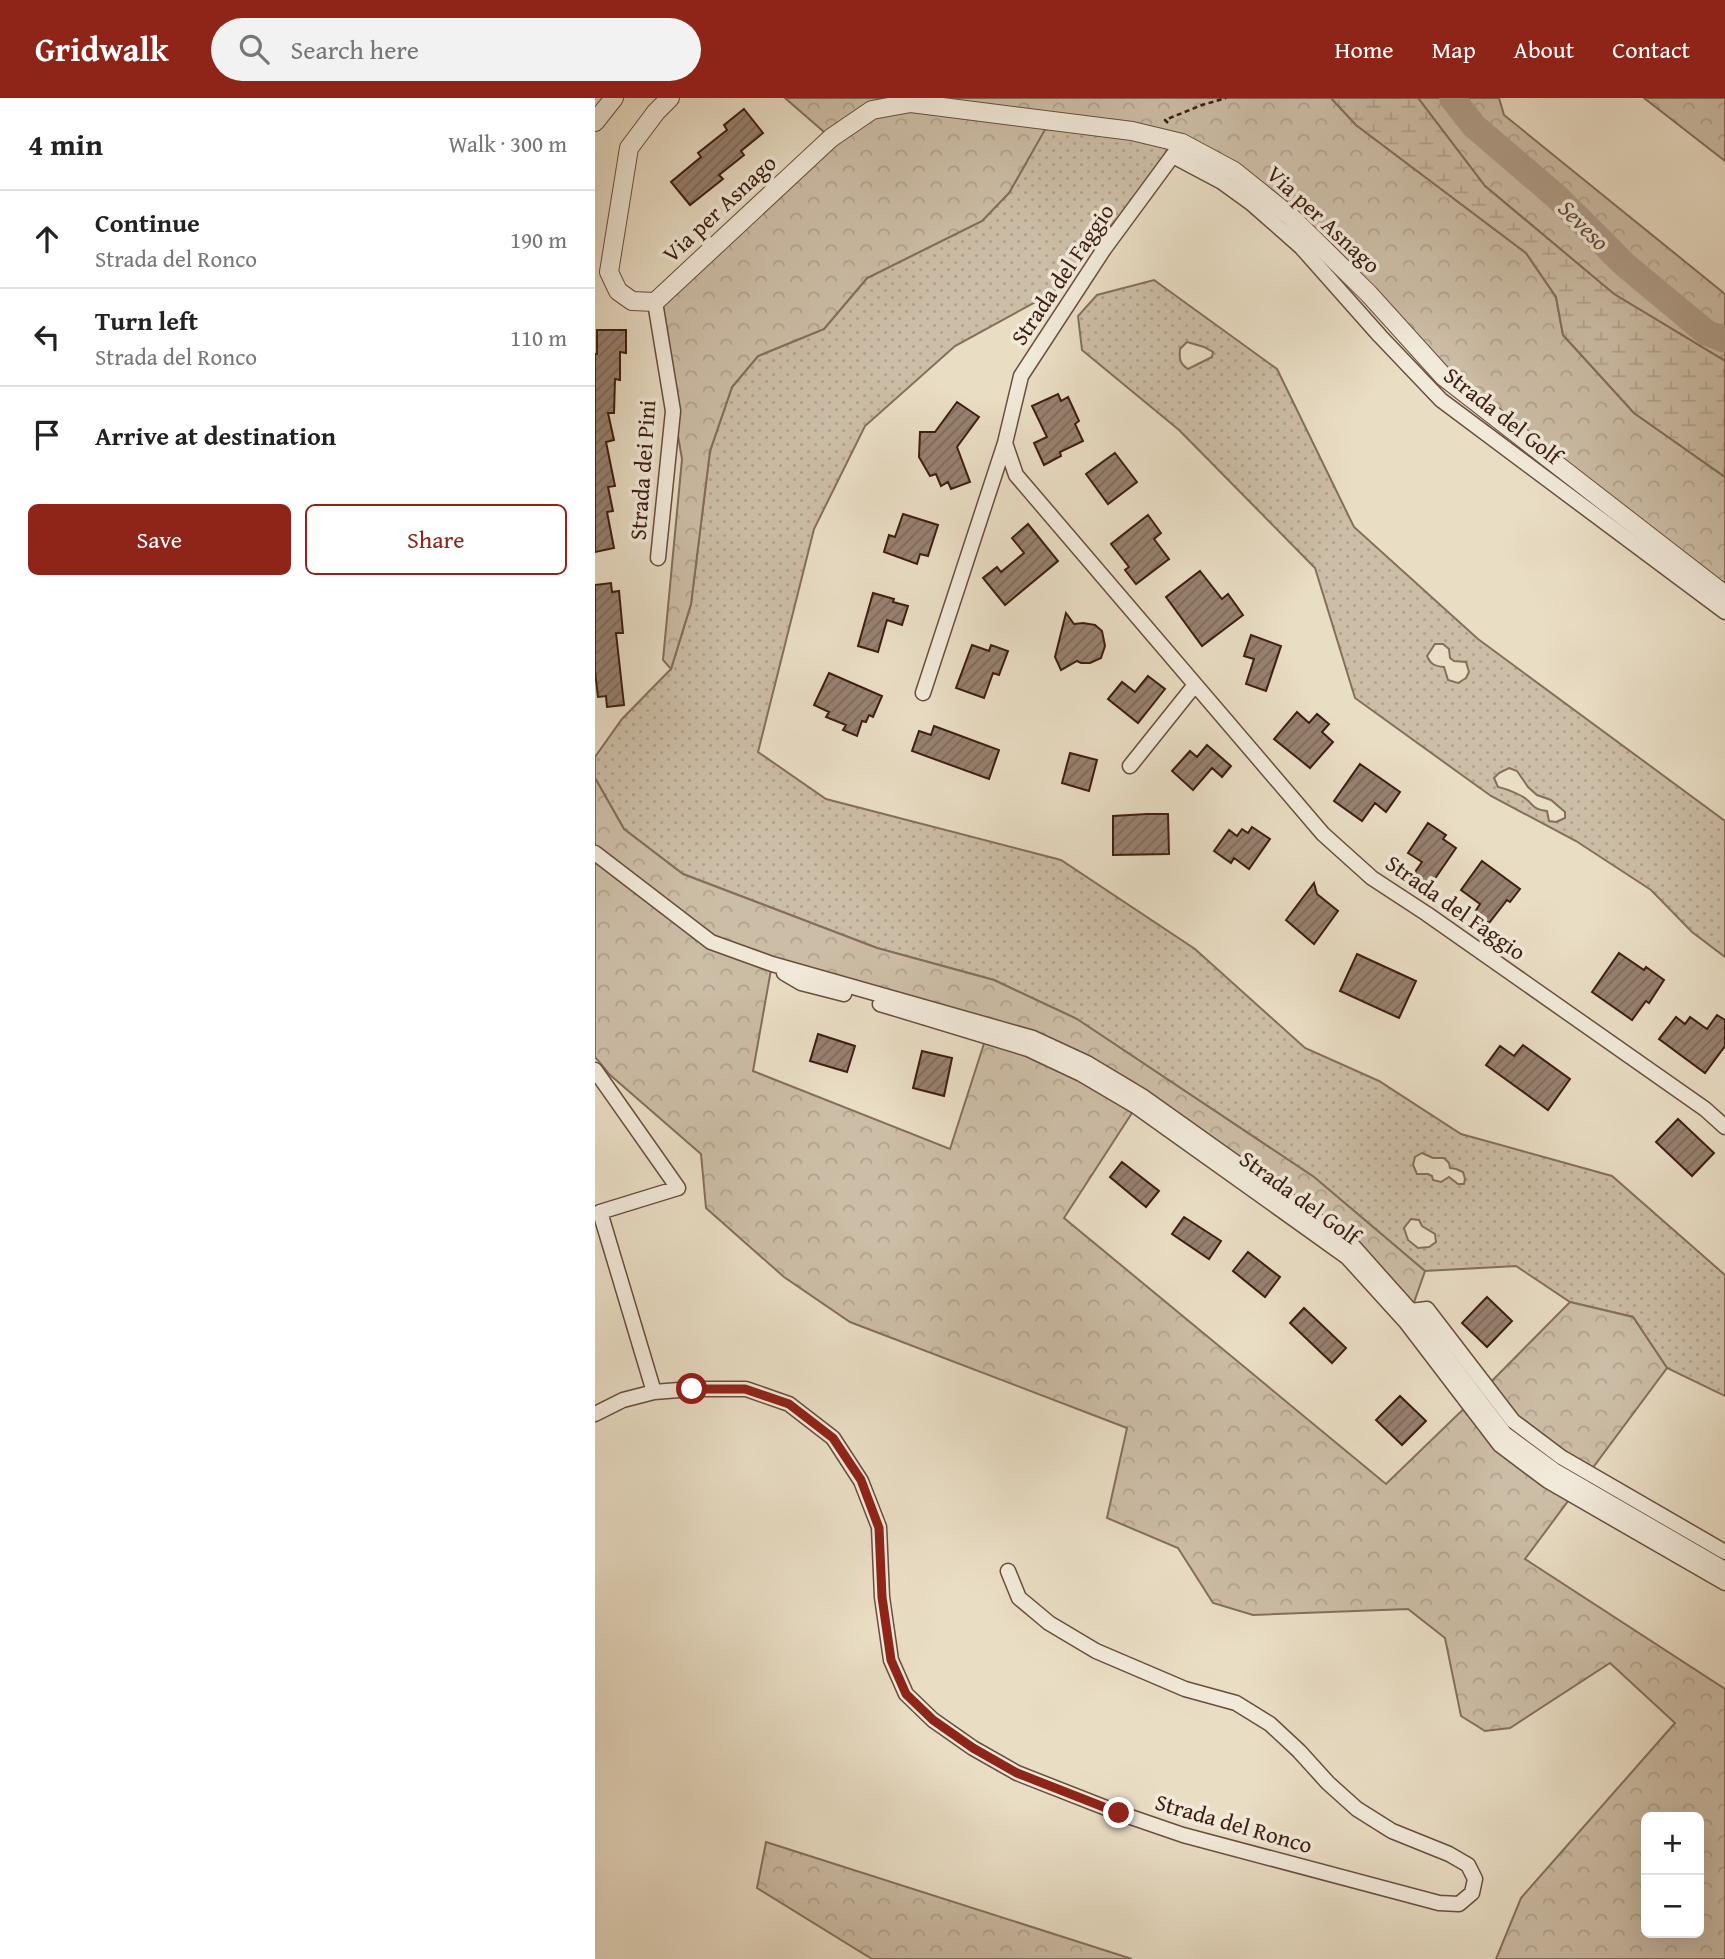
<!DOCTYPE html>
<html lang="en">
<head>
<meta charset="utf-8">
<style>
	body { margin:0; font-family:"Gentium Book Plus",serif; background:#f2f2f2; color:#222 }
	.controls { position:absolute; right:21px; bottom:21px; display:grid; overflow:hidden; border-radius:10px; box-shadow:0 7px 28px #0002 }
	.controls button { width:63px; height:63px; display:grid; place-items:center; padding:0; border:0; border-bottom:2px solid #e0e0e0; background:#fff; color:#222; font:35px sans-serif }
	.stop { position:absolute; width:21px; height:21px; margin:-16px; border:5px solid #8f2418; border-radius:50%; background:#fff }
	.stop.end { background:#8f2418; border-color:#fff; box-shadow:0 2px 7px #0008 }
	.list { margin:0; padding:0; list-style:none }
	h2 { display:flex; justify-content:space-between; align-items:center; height:91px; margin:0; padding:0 28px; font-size:30px }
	h2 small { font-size:23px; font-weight:400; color:#767676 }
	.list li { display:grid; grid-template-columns:46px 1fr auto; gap:21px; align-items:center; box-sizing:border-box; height:98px; padding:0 28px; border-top:2px solid #e0e0e0 }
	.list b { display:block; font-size:26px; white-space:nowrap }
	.list p { margin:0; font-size:23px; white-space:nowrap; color:#767676 }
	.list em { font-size:23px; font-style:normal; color:#767676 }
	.actions { display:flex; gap:14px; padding:21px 28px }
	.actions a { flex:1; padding:16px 0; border:2px solid #8f2418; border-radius:10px; text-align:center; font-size:24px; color:#8f2418 }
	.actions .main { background:#8f2418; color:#fff }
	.icon { flex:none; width:38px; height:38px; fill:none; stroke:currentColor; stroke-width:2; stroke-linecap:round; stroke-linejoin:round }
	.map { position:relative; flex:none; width:1130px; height:1861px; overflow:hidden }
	header { display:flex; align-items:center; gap:42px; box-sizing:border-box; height:98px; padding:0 35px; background:#8f2418; color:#fff }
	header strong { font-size:33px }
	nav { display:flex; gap:38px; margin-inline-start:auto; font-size:24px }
	.search { width:490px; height:63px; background:#f2f2f2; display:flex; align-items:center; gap:18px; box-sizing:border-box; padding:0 24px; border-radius:38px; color:#767676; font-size:26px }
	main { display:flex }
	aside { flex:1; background:#fff }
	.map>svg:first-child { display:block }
	.grass { fill:url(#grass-dots); stroke:#856e5c; stroke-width:2; fill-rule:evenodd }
	.forest { fill:url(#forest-crowns); stroke:#856e5c; stroke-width:2; fill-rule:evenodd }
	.wetland { fill:url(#wetland-marsh); stroke:#856e5c; stroke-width:2 }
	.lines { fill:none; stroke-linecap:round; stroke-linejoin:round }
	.river { stroke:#af9c87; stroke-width:26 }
	.building { fill:url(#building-hatch); stroke:#3e1e12; stroke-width:2 }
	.minor-casing { stroke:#694e3e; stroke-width:17 }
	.tertiary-casing { stroke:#694e3e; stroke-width:20 }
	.path { stroke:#3e1e12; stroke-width:2.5; stroke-dasharray:5 3.5; stroke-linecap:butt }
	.minor { stroke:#f1e9d9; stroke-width:14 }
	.tertiary { stroke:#f1e9d9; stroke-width:18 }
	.route { stroke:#8f2418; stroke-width:9 }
	.labels { text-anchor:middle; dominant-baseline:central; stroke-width:7; stroke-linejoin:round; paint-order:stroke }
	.street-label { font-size:23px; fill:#3e1e12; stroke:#f1e9d9 }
	.water-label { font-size:24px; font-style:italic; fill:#664a3b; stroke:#f1e9d9 }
</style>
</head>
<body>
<header>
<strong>Gridwalk</strong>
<div class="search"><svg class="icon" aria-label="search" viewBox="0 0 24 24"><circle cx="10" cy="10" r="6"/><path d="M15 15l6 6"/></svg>Search here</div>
<nav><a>Home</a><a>Map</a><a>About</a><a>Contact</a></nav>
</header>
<main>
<aside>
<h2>4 min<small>Walk · 300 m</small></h2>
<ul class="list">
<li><svg class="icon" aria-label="ahead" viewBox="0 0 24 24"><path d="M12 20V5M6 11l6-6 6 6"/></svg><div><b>Continue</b><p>Strada del Ronco</p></div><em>190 m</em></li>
<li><svg class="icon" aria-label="left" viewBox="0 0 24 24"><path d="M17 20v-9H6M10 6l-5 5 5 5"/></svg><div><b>Turn left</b><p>Strada del Ronco</p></div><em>110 m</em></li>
<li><svg class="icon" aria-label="arrive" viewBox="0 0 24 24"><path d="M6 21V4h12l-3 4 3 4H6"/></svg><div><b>Arrive at destination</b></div></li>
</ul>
<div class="actions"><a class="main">Save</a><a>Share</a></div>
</aside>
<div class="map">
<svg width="1130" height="1861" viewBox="0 0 1130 1861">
	<defs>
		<pattern id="grass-dots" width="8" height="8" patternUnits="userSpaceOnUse" patternTransform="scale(1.75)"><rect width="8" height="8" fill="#ccbda6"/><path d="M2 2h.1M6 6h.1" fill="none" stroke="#b0a28e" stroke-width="1.8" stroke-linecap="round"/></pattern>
		<pattern id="forest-crowns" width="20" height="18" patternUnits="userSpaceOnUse" patternTransform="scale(1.75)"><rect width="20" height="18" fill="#ccbda6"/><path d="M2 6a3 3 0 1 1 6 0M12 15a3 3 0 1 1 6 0" fill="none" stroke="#b0a28e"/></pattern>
		<pattern id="wetland-marsh" width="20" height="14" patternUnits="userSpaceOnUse" patternTransform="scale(1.75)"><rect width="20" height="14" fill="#ccbda6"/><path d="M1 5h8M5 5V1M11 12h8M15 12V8" fill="none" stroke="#b0a28e"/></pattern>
		<pattern id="building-hatch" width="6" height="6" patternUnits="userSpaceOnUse" patternTransform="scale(1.75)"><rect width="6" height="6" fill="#97816f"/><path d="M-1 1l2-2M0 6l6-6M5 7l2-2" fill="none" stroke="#7d695a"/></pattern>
	</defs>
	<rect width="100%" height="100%" fill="#e9ddc4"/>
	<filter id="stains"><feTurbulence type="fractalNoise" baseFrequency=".00286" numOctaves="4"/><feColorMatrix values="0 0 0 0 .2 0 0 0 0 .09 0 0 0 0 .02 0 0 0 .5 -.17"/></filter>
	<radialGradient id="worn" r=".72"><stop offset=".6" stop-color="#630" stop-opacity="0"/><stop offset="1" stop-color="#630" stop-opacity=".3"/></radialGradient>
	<!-- grass -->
	<path class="grass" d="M455,21L587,45L459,194L360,248L270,328L219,431L163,654L231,701L466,762L600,851L710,950L784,983L866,1036L1017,1078L1130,1177V1298L1072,1270L1038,1219L975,1204L921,1168L830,1173L719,1079L482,921L399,882L282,850L88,776L29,731L0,680V659L27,621L76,571L96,506L115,353L137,289L163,258L229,231L272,180L387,123L414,95ZM827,1055L838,1060H849L854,1065L855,1070L861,1071L868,1074L870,1081L869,1086H863L854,1079L846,1084L838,1082L837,1078L833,1076H822L818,1067L820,1059ZM816,1121L824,1122L827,1128L840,1136L841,1144L834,1149L823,1150L813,1142L809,1130Z
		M559,182L682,271L759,429L883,541L1130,723V859L1097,834L1056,792L981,743L896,698L760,600L720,470L584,332L487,252L483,218L502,197ZM592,244L609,249L618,254L617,259L593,271C585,266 584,261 585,251ZM840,546H848L854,551L855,560L859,563L871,564L874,574L871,580L863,585L853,582L849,569C840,568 836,567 832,558ZM914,670L922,673L933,689L942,697L956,702L970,714V720L961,724L954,723L952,713C937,711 940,708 931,701C927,697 909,690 903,689L899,680L904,675Z"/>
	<!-- forest -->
	<path class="forest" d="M190,0H736L761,27L931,155L961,199L968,237L1039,315L1130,379V497L849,279L695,118L587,45L456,21L414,95L387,123L272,180L229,231L163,258L137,289L115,353L96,506L76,571L68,562L87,361L60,204L236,40Z
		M823,0H904L909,17L1130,196V263L1019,196L890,88Z
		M1049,0H1130V63Z
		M0,680L29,731L88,776L282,850L399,882L482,921L719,1079L830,1173L816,1213L548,998L469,1120L791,1386L881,1299L975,1204L1038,1219L1072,1270L930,1461L1130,1591V1861H901L926,1800L1080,1625L1015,1565L915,1630L890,1633L866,1618L850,1540L813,1511L658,1517L618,1505L583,1450L512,1420L532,1330L255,1224L189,1179L111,1110L106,1056L14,976L0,959ZM177,866L395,927L355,1051L158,973ZM1051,1719H1104V1835H1051Z
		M171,1744L537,1861H277L162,1790Z"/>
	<!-- wetland -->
	<path class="wetland" d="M736,0H823L890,88L1019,196L1130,263V379L1039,315L968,237L961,199L931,155L761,27Z"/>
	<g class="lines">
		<!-- river -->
		<path class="river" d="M857,0L879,28L963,100L1030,167L1112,235L1130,242"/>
	</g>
	<!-- building -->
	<path class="building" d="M149,11L168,35L146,53L149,57L124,77L128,81L95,107L76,84L106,59L103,55L132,32L129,27Z
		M2,232H31V255L25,254V282L20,281L19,315H13L19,342L11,344L20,388L13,389L18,413L12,414L19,450L0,454V256H2Z
		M463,296L466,303L473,299L484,323L480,326L488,343L465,354L466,358L449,367L439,345L452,339L437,308Z
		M362,304L384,319L362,349L375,384L356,391L353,384L346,388L341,376L335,378L324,359L325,334H340Z
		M520,355L542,384L513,406L491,376Z
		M308,416L343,427L333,458L325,456L322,466L289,454L294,437L300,439Z
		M553,417L566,435L559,441L574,461L541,486L530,472L534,469L516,446Z
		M433,426L463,463L410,507L388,480L402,469L406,474L429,455L417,440Z
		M605,473L627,501L633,496L648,517L607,548L571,499Z
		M16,485L17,494L24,493L28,535H21L29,607L12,609L11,598L3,599L0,573V487Z
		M278,495L299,501L298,504L313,508L307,527L292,522L283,554L263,548Z
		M471,515L479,526L488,525L500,527L507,533L510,548L506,560L495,565H486L482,563L466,572L460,559Z
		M656,537L686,548L671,593L651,586L659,561L649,558Z
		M377,547L394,553L396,547L413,553L404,577L398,575L389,600L361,590Z
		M234,575L287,598L278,619L274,617L271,624L267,623L262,638L248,632L251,627L231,619L234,614L219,607Z
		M553,578L570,591L543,625L513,601L527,584L540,594Z
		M702,614L714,625L722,616L734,626L727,634L738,644L715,670L679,641Z
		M339,628L404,652L394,681L317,653L324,633L336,637Z
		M612,647L636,668L627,679L617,670L598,692L577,673L595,653L602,659Z
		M475,655L502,662L494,693L467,685Z
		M765,666L805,694L791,714L780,705L767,723L739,703Z
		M552,716H573L574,756L518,757V718Z
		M833,725L851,737L848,741L861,750L835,788L818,777L827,764L813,755Z
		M657,729L675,741L654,771L639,760L636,765L619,753L634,732L642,738L647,731L653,735Z
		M887,763L925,791L915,804L912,802L894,825L880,814L885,806L866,792Z
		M719,785L722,796L743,813L719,846L691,822Z
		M1024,855L1049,872L1051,869L1069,882L1054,905L1051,903L1037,922L997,894Z
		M762,856L821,883L804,920L745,893Z
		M1122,917L1130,922V948L1110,975L1064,941L1081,919L1090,926L1095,919L1112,931Z
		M223,936L260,948L252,974L215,963Z
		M928,947L975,981L953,1012L891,967L905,948L919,958Z
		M327,953L357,960L349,998L318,990Z
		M1083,1021L1119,1055L1097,1078L1061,1044Z
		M527,1064L564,1093L551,1109L515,1079Z
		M589,1119L626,1143L614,1161L577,1136Z
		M653,1154L685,1179L670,1199L638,1173Z
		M892,1199L917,1223L892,1249L867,1225Z
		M709,1210L751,1250L737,1265L695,1225Z
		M805,1298L831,1323L807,1347L781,1322Z"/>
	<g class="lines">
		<defs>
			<path id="minor" d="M587,45L509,151L426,278L410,345L421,377L728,736L777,780L832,816L1110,1011L1130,1029
				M578,58L627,84L656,105L706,149L785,238L846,302L1130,514
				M60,204L78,313L63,460
				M328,595L410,345
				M535,668L599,588
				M0,755L116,844L177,866L438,940L492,965L547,998L758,1148L816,1213L910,1336L959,1372L1130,1471
				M189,875L206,885L249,896
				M285,906L433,951L486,976L542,1009L752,1159L811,1224L905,1347L953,1383L1130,1485
				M0,972L83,1090L5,1114L59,1294
				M816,1213L832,1211L918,1323L966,1359L1130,1454
				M0,1316L28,1302L59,1294L97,1291H151L194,1306L238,1340L266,1383L284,1429L287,1499L296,1562L311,1596L338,1622L378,1650L422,1675L524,1715L588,1737L844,1805L864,1806L877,1795L880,1781L873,1767L854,1756L797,1733L762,1711L733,1685L704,1653L675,1626L641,1605L590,1591L501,1553L454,1525L424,1500L413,1473"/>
			<path id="tertiary" d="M75,0L61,14L34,50L14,174L23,193L37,203L60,204L236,40L277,12L316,5L537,33L587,45L639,73L695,118L774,196L849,279L1130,497
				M0,24L19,0"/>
		</defs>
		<!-- minor casing -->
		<use href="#minor" class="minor-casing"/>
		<!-- tertiary casing -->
		<use href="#tertiary" class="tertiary-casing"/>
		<!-- path -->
		<path class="path" d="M573,25L570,22L607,7L631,0"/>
		<!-- minor -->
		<use href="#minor" class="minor"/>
		<!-- tertiary -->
		<use href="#tertiary" class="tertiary"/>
	</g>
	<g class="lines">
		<!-- route -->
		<path class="route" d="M97,1291H150L194,1306L238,1340L266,1382L284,1430L287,1499L296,1562L311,1596L338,1622L378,1650L422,1675L524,1715"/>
	</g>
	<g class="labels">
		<!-- street labels -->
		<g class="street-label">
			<text transform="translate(124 110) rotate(-43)">Via per Asnago</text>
			<text transform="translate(729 121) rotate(43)">Via per Asnago</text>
			<text transform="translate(467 176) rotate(-56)">Strada del Faggio</text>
			<text transform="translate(908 317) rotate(38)">Strada del Golf</text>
			<text transform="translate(47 372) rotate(-86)">Strada dei Pini</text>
			<text transform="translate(861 809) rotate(35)">Strada del Faggio</text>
			<text transform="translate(705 1099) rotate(36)">Strada del Golf</text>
			<text transform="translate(639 1725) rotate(16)">Strada del Ronco</text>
		</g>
		<!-- water labels -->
		<g class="water-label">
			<text transform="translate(989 127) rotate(45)">Seveso</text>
		</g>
	</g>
	<rect width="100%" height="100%" filter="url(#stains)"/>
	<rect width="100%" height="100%" fill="url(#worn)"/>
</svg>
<div class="controls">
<button>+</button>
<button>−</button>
</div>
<div class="stop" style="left:97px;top:1291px"></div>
<div class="stop end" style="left:524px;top:1715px"></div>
</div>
</main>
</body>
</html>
